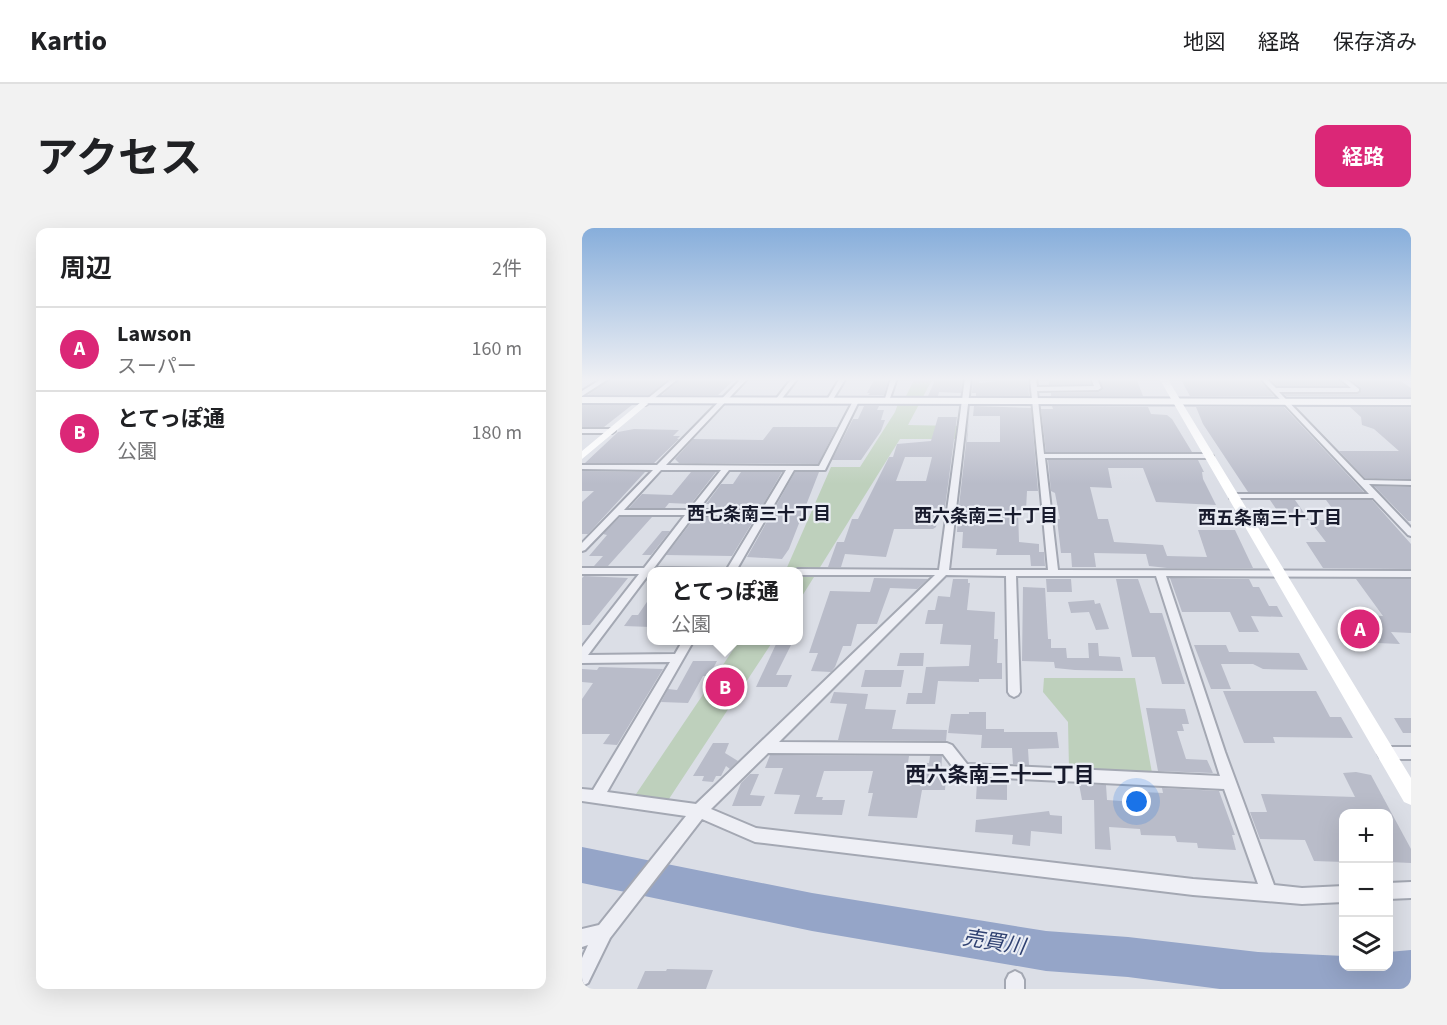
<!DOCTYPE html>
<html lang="ja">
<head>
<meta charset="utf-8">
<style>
	body { margin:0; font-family:"Source Sans 3","Noto Sans JP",sans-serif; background:#f2f2f2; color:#202124 }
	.controls { position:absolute; right:18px; bottom:18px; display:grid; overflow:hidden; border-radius:12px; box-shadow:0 6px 24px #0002 }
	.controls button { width:54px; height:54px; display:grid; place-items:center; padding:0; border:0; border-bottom:2px solid #e0e0e0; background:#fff; color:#202124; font:30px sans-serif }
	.you { position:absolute; left:555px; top:574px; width:21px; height:21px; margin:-15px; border:4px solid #fff; border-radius:50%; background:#1a73e8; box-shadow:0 0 0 9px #1a73e833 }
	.badge { display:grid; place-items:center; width:39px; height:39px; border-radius:50%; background:#db2777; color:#fff; font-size:20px; font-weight:700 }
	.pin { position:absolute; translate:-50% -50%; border:3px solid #fff; box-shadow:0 2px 6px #0006 }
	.popup { position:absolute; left:65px; top:339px; width:156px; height:78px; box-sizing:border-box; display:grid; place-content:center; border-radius:12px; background:#fff; filter:drop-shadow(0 2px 4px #0005); font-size:20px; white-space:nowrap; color:#757577 }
	.popup b { font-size:22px; color:#202124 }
	.popup::after { content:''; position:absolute; left:50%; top:100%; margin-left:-12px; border:12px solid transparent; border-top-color:#fff }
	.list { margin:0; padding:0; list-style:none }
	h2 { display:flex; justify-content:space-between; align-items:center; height:78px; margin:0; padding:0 24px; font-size:26px }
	h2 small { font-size:20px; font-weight:400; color:#757577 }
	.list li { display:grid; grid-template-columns:39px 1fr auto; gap:18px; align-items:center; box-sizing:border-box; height:84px; padding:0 24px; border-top:2px solid #e0e0e0 }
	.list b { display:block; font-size:22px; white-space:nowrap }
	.list p { margin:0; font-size:20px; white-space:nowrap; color:#757577 }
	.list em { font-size:20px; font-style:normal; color:#757577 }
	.icon { flex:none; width:33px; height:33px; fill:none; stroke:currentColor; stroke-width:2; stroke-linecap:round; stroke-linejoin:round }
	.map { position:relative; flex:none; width:829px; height:761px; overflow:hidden; border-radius:12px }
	header { display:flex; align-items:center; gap:36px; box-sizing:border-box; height:84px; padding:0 30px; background:#fff; border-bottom:2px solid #e0e0e0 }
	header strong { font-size:28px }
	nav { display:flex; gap:33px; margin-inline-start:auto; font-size:21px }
	.intro { display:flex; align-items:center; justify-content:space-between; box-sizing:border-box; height:144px; padding:0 36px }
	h1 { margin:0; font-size:42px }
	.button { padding:15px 27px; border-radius:12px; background:#db2777; color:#fff; font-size:21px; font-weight:700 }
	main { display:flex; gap:36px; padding:0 36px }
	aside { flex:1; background:#fff; border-radius:12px; box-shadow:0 6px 24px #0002 }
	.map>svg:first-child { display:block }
	.green { fill:#bed0bc }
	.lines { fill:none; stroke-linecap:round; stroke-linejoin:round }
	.river { fill:#95a5c8; fill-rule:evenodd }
	.building { fill:#b9bcc9; fill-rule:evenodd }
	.street-casing { stroke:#a4a8b3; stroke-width:4 }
	.primary-casing { stroke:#9aa0b2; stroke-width:4 }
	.street { fill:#eeeff5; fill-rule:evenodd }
	.secondary { fill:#fff; fill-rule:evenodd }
	.primary { fill:#fff; fill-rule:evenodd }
	.labels { text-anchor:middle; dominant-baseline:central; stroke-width:4.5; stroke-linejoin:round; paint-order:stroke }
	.neighbourhood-label { font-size:18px; font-weight:bold; fill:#181b2d; stroke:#eaedf4 }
	.near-neighbourhood-label { font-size:21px; font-weight:bold; fill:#181b2d; stroke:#eaedf4 }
	.near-water-label { font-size:21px; font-style:italic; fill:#2f4171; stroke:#eaedf4 }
</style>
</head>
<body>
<header>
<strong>Kartio</strong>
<nav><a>地図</a><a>経路</a><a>保存済み</a></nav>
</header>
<div class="intro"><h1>アクセス</h1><a class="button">経路</a></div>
<main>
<aside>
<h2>周辺<small>2件</small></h2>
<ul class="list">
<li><span class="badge">A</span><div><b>Lawson</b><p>スーパー</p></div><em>160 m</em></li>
<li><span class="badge">B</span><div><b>とてっぽ通</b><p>公園</p></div><em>180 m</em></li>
</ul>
</aside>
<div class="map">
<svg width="829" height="761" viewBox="0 0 829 761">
	<rect width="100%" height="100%" fill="#dbdee6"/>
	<!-- green -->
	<path class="green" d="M333,150H351L326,197L376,198L374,211H318L217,373L216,344H203L249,239H278L313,184L317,173L323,170Z
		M157,413H191L81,580L48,575Z
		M462,450H553L570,545L487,541L486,494L461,464Z"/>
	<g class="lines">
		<!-- river -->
		<path class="river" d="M0,619L230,665L464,703L546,709L676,724L762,728V738H806V724L829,722V761H638L546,749L464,743L230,703L0,655Z"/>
	</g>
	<!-- building -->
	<path class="building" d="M30,150H88L67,167H6Z
		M99,150H126L153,151L136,167H80Z
		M354,150H381L379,165L357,164L356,168H346Z
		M391,150H397V155L446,151L447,168H394V165H390Z
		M467,150L507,151L509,156L467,157Z
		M517,150H554L561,168H469V165L517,164L521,161Z
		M598,150L676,151L692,168H608Z
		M687,150H755L763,158H695Z
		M767,150H814L829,160V169L704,168L702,166L778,165V159Z
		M292,152H306L302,167H286L288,165H285Z
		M0,177H50L22,199H0Z
		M282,178H297L295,182H302L299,192H303L299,203L279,232H250L271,191H276Z
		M392,178L449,180L456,263H445L444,282H436L437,314L457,316V324H462L463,338H449L448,327H414L415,321L380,320L381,304H375L376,287L387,189L385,214H418V188H391Z
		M470,178L566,179L569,186L585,187L590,191L610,224H464L459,181H471Z
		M614,179H702L782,264H666L621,196Z
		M768,179H829V251L783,250L757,223H817L792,201L780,197L779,189Z
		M356,189H375L362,287H356L354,299L351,301H312L304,329L263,326L259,339H246L255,314H262L270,291H276L307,229H311L315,216L349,213ZM323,229H350L344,253H314Z
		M191,199H255L236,236L97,235L93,231L111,211L181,212Z
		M52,201L97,202L91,208H98L95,211H97L72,235H3L36,204Z
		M466,232H616L622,244H620L621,251L634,277L574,274L561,240H526L530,260L508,259L516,291H526L532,314L581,317L585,328L625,329L616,302H653L671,340H585L567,338L564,326L512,325L514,339H490L489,325H479L475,291H478L473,265L469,263Z
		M0,243L63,244L6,306H0V274L12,263H0Z
		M109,244H134L109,276L87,275L83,280H47L60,266L90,267Z
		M159,244H200L179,280H130L132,276H124L139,256H151Z
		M213,244H237L207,321L200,331L165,329Z
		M792,258L829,259V293H826Z
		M688,272H713L727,292H759L744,272H790L829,316V341L741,340L724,314H744L727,292L701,291Z
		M38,289H70L26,338H12L21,328H7L25,307L21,306Z
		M123,289L173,290L150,328L84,327L108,296H118Z
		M80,303H88L69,327H60Z
		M2,348L46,350L8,397H0V350Z
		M292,350L346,351L335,361L308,360L295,396H275L269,418H261L253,439L249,444L229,443L236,425H227L248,363L288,364Z
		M588,350L667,351L671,359H677L687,378H695L701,389L669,388L677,404H657L648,384H600Z
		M371,351H386V355H388L385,382L413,384L412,411H416L415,435H420V451H397V454L356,453L353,476H324L326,465H340L344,439L387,438L389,417L358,416L361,396H343L346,382H353L356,368L368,369Z
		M464,351H489L490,364H465Z
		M534,351H556L568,385H580L603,456H580L573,429H550Z
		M774,351H829V405L809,404L818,416L795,415L776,387L801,388Z
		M441,359L463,360L466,411H469V420H484L485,430H507L506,415H516L517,428L538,429L541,443L493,442L473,440L472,434L440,433Z
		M69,368V399L42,398L50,387H56Z
		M512,372L513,376L518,375L527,401L514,402L507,384L489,385L486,374Z
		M195,414L210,415L194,447H210L205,459H174Z
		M612,417H644L647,424L717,425L726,442L681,441L671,436H639L649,461H629Z
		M318,425H342L341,438H315Z
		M111,433H135L127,448H121L106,475L79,474L86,461L95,462Z
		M17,439L81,441L35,517L21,516L28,506H0V471L11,455L0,454V441L15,442Z
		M283,442H322L319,459H279Z
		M641,463H734L748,489H759L771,510L691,509L693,515H662Z
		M252,464L286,466L283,481L314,482L310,501L365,502L364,513L256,512L265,476L248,475Z
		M564,480L603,481L607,496H600L602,503H595L604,531L625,532L631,545L576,543Z
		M387,484H404V501H422V504H475L477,520L446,521L447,537L431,536L430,520H399L400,507L366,505L369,486H387Z
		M812,490H829V505H821Z
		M131,515H147L143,525L156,533L148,541L144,538L139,548H134L131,554L120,553L122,548H111Z
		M188,527L327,528L326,535H347L348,528H360L359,548L364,549L363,562H340L335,590L286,588L291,565H286L291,543H242L234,569H241L240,572H263L260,587L212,586L218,567L192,566L201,540H183Z
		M774,544L789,547L829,621V635L807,634V585H762V634L732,633L723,612L678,611L668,584H685L679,566L773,569L761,545Z
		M168,546H177L168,567L183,568L179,578H150L159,555Z
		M399,551L425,552V572L394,571L395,554L399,555Z
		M497,556L524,557L525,572L553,574V571L562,572L560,564L581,565L580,560L637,563L653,607H650L654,622L616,620L615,615L595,614L593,608L559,607L558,601L527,599L529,622L513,621L512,572H500Z
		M467,583L468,587L480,588V606L449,603L448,618L430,616L431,607L393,604L394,592Z
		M85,741L131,742L124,761H55L63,743H84Z"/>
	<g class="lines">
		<defs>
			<path id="street" d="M21,150H28L0,168V163Z
				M91,150H97L64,177H60V175Z
				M160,150H166L84,237L237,238L271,173L274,171L277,173L243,242H212L155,341H202L207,344H70V346H67L6,427L93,426L101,412H112L25,564L114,576L353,347H216V344H211L216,341L357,342L383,150H389L367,342H466L448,150H454L455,159L512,158L509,150H515L519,160L516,162L455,163L462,226H627L631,228L627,230H463L476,342L829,343V349L584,348L643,524L692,657L720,660L762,658V674L720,676L611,667L173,614L120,591L28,710L6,755L0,758V730L6,717L0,719V701L17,697L104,588L0,573V561L11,562L88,434L0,435V419L57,346H0V340H62L103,287H37L3,322L0,323V315L71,242L0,241V237H75ZM79,242H139L107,282H42ZM147,242H204L180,282H116ZM112,287L177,288L145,341L72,340ZM364,347L424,348L426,464L428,467L432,469L436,467L438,464L434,348H574L638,548L385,536L370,517L365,515L197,514ZM186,525L361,526L376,546L381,548L642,561L676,656L611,651L174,600L129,581Z
				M210,150H216L198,173H194V171Z
				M258,150H264L250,173H246L245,172Z
				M309,150H315L307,173L302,174Z
				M678,150H684L694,160H769L757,150H763L777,161V163L775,164H697L782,252L829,253V257L787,256L829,300V308L826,307L791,270H648V266H787Z
				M0,201H30L33,203L30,205H0Z
				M803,519H829V531H803L798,529L796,525L798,521Z
				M829,654V670L806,671V655Z
				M433,743L439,746L442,752V761H424V752L427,746Z"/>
			<path id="primary" d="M0,169L829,171V177L0,175Z"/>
		</defs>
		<!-- street casing -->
		<use href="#street" class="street-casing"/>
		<!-- primary casing -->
		<use href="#primary" class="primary-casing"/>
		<!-- street -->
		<use href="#street" class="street"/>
		<!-- secondary -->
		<path class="secondary" d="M577,150H585L829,550V577L822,574Z
			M59,174L66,176L0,231V223Z"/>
		<!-- primary -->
		<use href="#primary" class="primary"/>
	</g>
	<!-- sky -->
	<linearGradient id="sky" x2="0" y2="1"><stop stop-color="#87aedb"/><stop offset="0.59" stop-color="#eff0f4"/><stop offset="1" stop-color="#eff0f4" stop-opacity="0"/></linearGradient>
	<rect width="829" height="256" fill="url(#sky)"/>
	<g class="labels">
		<!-- neighbourhood labels -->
		<g class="neighbourhood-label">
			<text x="177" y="286">西七条南三十丁目</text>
			<text x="404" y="288">西六条南三十丁目</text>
			<text x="688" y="290">西五条南三十丁目</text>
		</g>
		<!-- near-neighbourhood labels -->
		<g class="near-neighbourhood-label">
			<text x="418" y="547">西六条南三十一丁目</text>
		</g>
		<!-- near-water labels -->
		<g class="near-water-label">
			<text transform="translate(412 714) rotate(9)">売買川</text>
		</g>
	</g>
</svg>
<div class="controls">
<button>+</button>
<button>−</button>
<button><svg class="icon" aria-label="layers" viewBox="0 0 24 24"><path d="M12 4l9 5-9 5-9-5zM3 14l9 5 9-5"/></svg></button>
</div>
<div class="you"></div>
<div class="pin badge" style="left:778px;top:401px">A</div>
<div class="pin badge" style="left:143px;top:459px">B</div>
<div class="popup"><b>とてっぽ通</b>公園</div>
</div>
</main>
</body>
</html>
